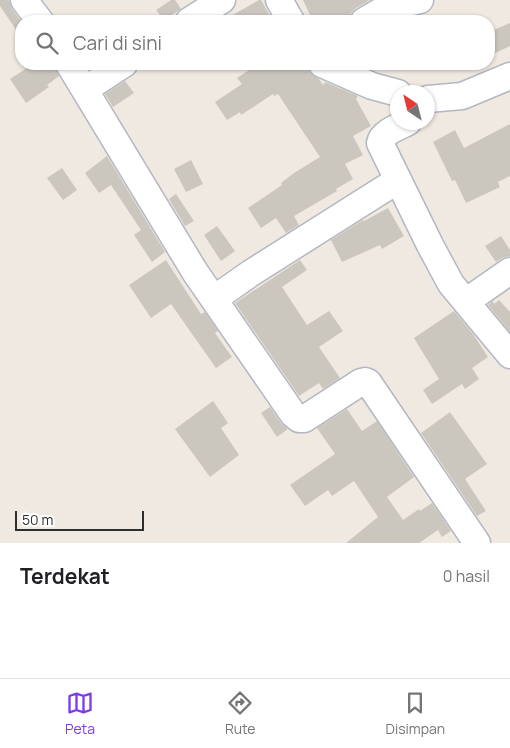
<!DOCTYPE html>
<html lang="id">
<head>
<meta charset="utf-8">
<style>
	body { margin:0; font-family:Manrope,sans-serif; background:#f2f2f2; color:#202124 }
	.compass { position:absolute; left:390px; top:85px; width:45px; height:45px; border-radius:50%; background:#fff; box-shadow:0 1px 4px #0004; rotate:325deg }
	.scale { position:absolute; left:15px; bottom:12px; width:129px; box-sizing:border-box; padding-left:5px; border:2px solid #2e2e2e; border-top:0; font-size:14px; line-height:18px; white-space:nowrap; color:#2e2e2e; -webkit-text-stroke:4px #fff; paint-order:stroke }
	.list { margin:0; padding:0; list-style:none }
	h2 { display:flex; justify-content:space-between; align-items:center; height:65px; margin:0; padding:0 20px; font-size:21px }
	h2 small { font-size:16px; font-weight:400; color:#757577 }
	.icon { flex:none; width:28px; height:28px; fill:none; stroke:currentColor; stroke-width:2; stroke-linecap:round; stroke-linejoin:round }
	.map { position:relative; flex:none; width:510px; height:543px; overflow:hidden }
	.search { position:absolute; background:#fff; box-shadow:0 1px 4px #0004; left:15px; right:15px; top:15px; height:55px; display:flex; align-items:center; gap:12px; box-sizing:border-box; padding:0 18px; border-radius:20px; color:#757577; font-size:19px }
	.sheet { height:135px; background:#fff }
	nav { display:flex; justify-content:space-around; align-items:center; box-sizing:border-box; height:70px; border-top:1px solid #e0e0e0; background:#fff; font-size:14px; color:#757577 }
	nav a { display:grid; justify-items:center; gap:2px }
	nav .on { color:#7c3aed }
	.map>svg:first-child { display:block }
	.building { fill:#cbc7bf }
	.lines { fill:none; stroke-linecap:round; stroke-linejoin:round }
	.minor-casing { stroke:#b4b7c1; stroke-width:29 }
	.minor { stroke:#fff; stroke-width:26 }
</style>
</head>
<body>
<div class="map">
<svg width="510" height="543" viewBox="0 0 510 543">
	<rect width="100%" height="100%" fill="#efe9e1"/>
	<!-- building -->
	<path class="building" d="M0,0H9L12,9L21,21V37L0,6Z
		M171,0H175L181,9L164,20L156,10Z
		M259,0H261L273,21H222Z
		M303,0H370L356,8L351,13L350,19L343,21H313Z
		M510,23V46L489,56V32Z
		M33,64H54L59,76L47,85L49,87L26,103L10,79Z
		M258,64H307L310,73L319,79L323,85L325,82L358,96L356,99L371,126L353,136L363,155L345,164L353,179L336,189L337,191L294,216L299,225L286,233L276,218L261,228L248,208L282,185L281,183L294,173L320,157L278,94L274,96L273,94L241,115L240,112L227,120L215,102L242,84L237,78Z
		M125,81L134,93L113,107L105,94Z
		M510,124V176L498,182L500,187L466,203L455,180L452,181L433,142L455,130L464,148Z
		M107,156L165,252L152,262L134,235L141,230L111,185L99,193L85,173Z
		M191,160L203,184L186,192L174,169Z
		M62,168L77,190L63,200L47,178Z
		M176,194L194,221L185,226L169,199Z
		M388,208L404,236L382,249L380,245L342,262L331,240L363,220L364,221Z
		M217,226L235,251L221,261L204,235Z
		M501,236L510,250V256L502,258L496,262L485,246Z
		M166,260L201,314L205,312L218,331L215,333L232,357L216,368L171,304L151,318L129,285Z
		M300,260L307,270L282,287L307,325L329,311L343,331L319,347L340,378L323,389L319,383L299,396L235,303Z
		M499,300L510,312V332L488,305L493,301L494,304Z
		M454,311L473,334L488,357L472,368L479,379L465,389L462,384L432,404L423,390L439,379L414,338Z
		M213,401L228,423L221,428L239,455L210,477L175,429Z
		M270,407L281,423L288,429L277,437L261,413Z
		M347,409L362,431L377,421L414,477L387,497L403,520L419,509L420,511L432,503L451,531L442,537L438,530L419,543H346L378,517L354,481L332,496L328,490L305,506L290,485L335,454L317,428Z
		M450,412L487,464L465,479L486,511L477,516L421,433Z"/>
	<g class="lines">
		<defs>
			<path id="minor" d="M24,0L40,21
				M279,0L291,21
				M189,21L222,0
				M364,21L388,7L420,0
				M69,64L195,272L293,414L299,419H304L361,382L365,381L368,382L477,543
				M322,64L372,86L398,93
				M86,89L124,64
				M428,99L462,96L510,76
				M408,122C399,127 382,132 380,143L430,245L451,284L510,355
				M214,299L251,273L398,180
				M467,301L510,271"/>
		</defs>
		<!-- minor casing -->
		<use href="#minor" class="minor-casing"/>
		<!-- minor -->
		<use href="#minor" class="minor"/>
	</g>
</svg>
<svg class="compass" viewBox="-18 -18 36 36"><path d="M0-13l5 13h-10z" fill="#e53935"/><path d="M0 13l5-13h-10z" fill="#757577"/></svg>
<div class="scale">50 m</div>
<div class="search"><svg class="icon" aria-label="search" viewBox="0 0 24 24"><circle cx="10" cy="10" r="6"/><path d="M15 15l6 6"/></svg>Cari di sini</div>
</div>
<section class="sheet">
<h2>Terdekat<small>0 hasil</small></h2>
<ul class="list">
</ul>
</section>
<nav>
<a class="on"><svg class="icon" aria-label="map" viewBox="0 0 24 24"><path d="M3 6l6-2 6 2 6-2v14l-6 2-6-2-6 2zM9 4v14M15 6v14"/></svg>Peta</a>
<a><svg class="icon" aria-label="directions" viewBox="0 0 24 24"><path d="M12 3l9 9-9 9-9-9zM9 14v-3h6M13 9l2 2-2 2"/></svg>Rute</a>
<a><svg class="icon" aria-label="saved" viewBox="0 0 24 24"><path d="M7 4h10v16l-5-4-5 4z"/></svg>Disimpan</a>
</nav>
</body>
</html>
